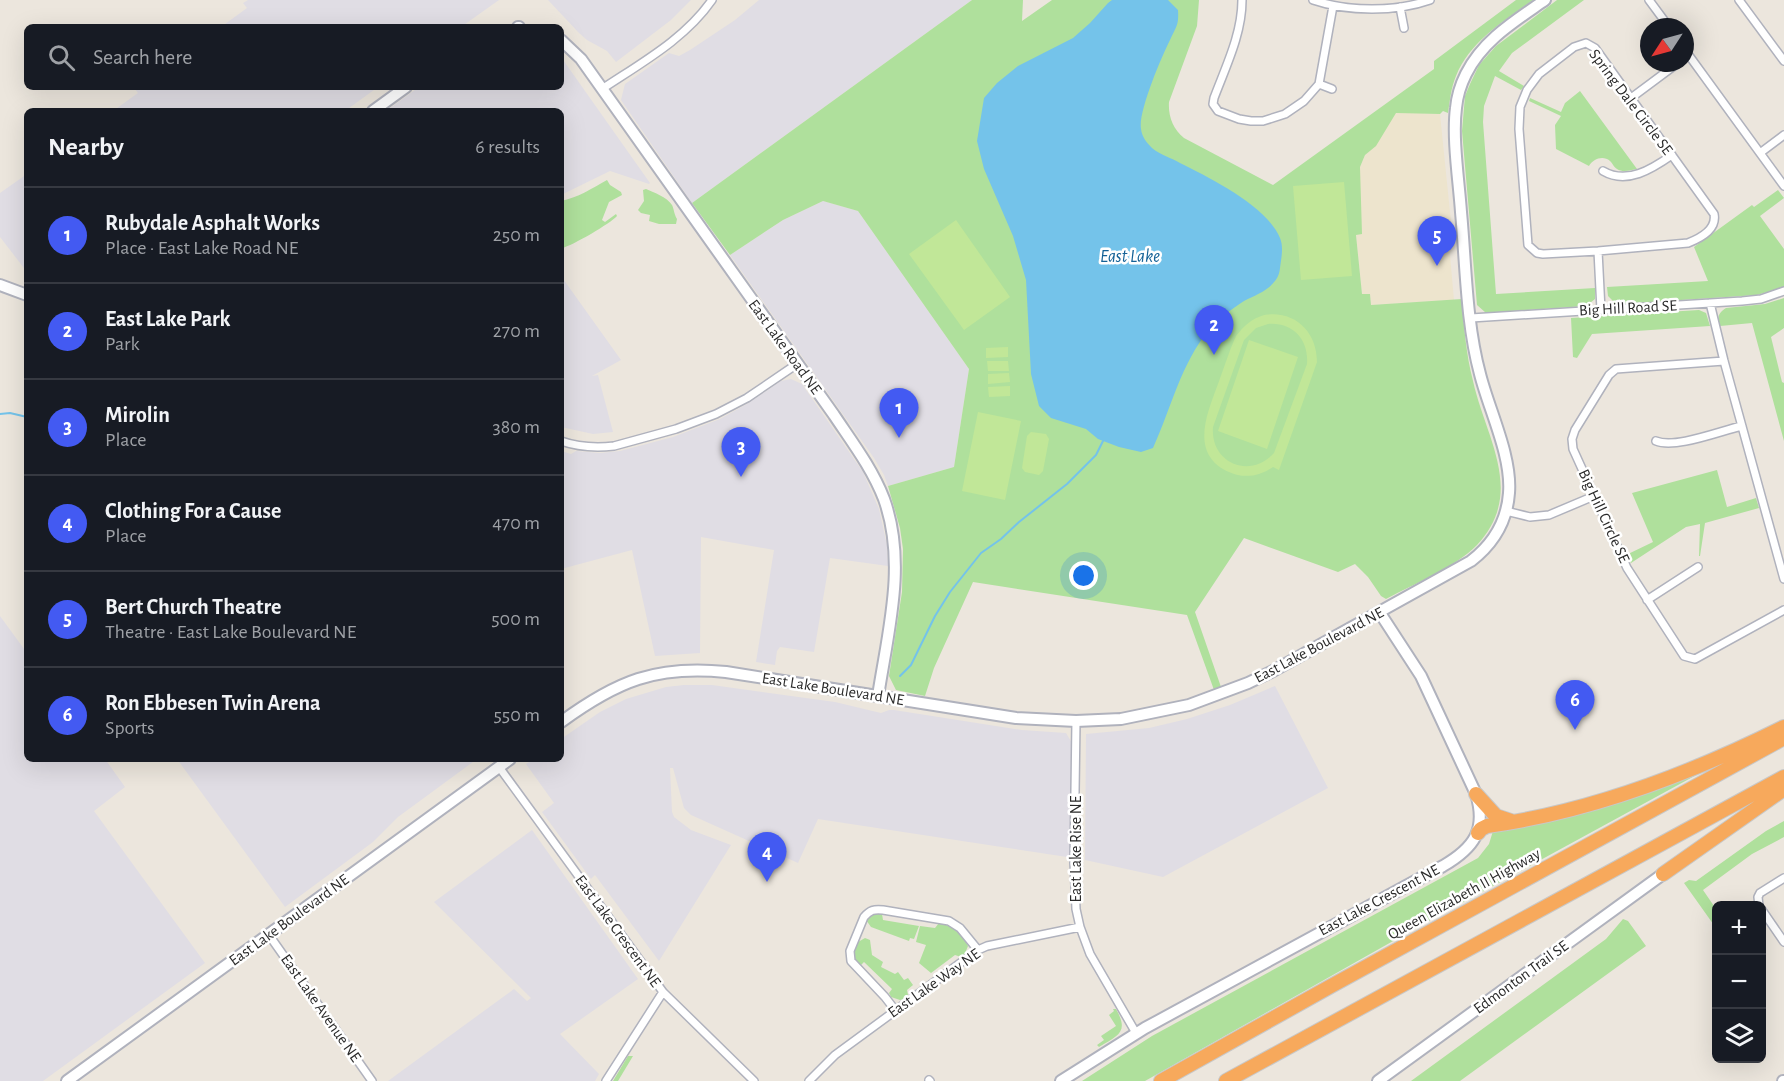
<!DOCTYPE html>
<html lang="en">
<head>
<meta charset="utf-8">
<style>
	body { margin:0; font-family:"Alegreya Sans",sans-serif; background:#242831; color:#f1f3f6 }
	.controls { position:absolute; right:18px; bottom:18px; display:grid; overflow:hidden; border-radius:9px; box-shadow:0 6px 24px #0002 }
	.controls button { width:54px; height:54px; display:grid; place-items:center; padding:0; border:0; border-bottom:2px solid #363941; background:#171b24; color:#f1f3f6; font:30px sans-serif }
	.compass { position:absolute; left:1640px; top:18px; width:54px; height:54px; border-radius:50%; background:#171b24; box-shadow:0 6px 24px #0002; rotate:234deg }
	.you { position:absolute; left:1084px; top:576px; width:21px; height:21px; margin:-15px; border:4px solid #fff; border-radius:50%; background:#1a73e8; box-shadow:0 0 0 9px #1a73e833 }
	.badge { display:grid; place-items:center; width:39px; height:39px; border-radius:50%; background:#435af2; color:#fff; font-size:20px; font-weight:700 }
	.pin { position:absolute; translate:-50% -50px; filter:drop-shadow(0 2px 3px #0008) }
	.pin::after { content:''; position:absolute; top:32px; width:21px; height:18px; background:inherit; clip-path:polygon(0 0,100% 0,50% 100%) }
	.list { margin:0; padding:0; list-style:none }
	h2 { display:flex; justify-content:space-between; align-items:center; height:78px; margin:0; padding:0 24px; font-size:26px }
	h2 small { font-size:20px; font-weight:400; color:#9ea1a6 }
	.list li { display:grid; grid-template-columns:39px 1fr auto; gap:18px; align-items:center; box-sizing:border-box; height:96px; padding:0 24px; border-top:2px solid #363941 }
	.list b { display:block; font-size:22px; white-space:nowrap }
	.list p { margin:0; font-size:20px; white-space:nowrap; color:#9ea1a6 }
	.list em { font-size:20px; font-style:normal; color:#9ea1a6 }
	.icon { flex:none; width:33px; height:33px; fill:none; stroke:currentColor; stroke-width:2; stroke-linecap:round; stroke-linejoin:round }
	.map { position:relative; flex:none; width:1784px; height:1081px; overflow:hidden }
	.search { position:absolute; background:#171b24; box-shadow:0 6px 24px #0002; left:24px; top:24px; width:540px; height:66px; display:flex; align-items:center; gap:15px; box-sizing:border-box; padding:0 21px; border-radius:9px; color:#9ea1a6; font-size:22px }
	.panel { position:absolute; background:#171b24; box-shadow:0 6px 24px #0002; left:24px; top:108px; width:540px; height:654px; border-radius:9px }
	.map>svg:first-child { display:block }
	.industrial { fill:#e0dde4 }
	.education { fill:#ede4cd }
	.green { fill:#afe09c }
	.pitch { fill:#c1e798; fill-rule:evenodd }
	.water { fill:#74c3ea }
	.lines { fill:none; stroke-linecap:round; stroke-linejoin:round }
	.stream { stroke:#74c3ea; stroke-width:2 }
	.street-casing { stroke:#b0b2bd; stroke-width:10 }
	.secondary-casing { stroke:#b0b2bd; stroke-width:14 }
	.highway-casing { stroke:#c8c8c8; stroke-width:16 }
	.street { stroke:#fff; stroke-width:7 }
	.secondary { stroke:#fff; stroke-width:10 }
	.highway { stroke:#f7a95c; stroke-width:14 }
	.labels { text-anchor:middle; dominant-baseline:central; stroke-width:5; stroke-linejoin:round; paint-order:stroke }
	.street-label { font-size:16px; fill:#2a2a2a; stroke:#fff }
	.water-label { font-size:18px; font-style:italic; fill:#136196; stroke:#fff }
</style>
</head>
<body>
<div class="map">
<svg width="1784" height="1081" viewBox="0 0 1784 1081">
	<rect width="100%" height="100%" fill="#ece6dd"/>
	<!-- industrial -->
	<path class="industrial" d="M248,0H499L461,27H221L247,8L243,3Z
		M548,0H691L671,20L616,62L607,51L587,40L579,33Z
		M759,0H972L692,203L621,100L625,84L669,53L679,56L690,50L735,20Z
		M561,57L650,183L649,184L610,171L561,195V111H386L419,87H561Z
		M138,87H378L345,111H113L138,93L135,89Z
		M27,174V272L0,237V193Z
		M823,201L858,211L969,369L954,467L888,486L884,475L874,458L730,255L783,220Z
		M561,276L621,360L592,376L598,375L613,432L593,434L561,427Z
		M791,379L802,384L863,472L879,509L887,545L888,566L830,558L814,652L780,647L777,651L775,665L756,662L774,550L701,537L700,653L655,656L632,550L561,569V451L571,454L576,451L600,453L620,451L673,437L720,419L747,404L781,381Z
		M0,616L27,653V759H105L125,787L94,811L205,963L43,1081H0Z
		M684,685H712L835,702L881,713L889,710H894L1022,730L1066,733L1072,743L1071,854L1067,857L818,819L798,863L691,815L684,808L673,768H670L672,812L674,817L691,830L731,845L659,961L595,875L591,879L542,812L554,803L526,764L534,759H561V739L600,712L626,699L666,687Z
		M1275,686L1328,788L1163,877L1085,860L1086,734L1149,728L1187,719L1230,705Z
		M177,759H477L398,817L373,842L285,907Z
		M532,830L638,979L560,1034L599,1074L595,1081H388L514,989L527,1001L531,998L434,902Z"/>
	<!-- education -->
	<path class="education" d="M1396,112L1440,114L1451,222H1447L1454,300L1371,305L1370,294L1362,295L1356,234L1360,167L1365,155L1375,146Z"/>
	<!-- green -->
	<path class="green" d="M972,0H1023L1022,21L1052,0H1199L1197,26L1169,102C1168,116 1173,129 1184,138L1273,185L1434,69V61L1516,0H1533C1504,21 1470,41 1456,76C1451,88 1450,100 1448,113L1443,111L1440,114L1396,113L1376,146L1365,155L1360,167L1362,234L1356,235L1362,294H1370L1371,305L1462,299C1464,327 1466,354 1473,381C1486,439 1526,492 1477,545C1456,567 1414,584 1386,599L1381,596L1368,577L1355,564L1338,572L1244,538L1195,612L1221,687L1214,690L1187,615L973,582L934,668L925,696L896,690L889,676L902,592L903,549L900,528L888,486L954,467L969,369L858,211L823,201L783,220L730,255L692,203Z
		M1557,0H1584L1512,53L1499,71L1524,86L1521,90L1495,76L1484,106L1483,122L1496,294L1595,288V299L1586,306L1486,313L1477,305L1462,131L1465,96L1470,84L1479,65L1496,46Z
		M1580,91L1637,169C1631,170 1623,173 1617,169C1613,166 1613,164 1610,161C1603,155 1593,159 1589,166L1556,149L1555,125L1561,116L1529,101L1530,98L1561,112L1565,103Z
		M607,180L610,185L621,192L622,195L609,202L602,220L605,222L616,214L617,216C611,223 572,246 562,248L561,201C577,198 593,188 607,180Z
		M646,189C653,192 667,197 672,205C674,209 674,214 677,219L676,224H659L649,221L650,215L641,213L638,210L644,201L643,190Z
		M1778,190L1784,198L1760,216L1784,249V287L1757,295L1621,304H1616L1608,296L1607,287L1708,281L1694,247L1752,205L1754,207Z
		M1784,298V328L1771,337L1782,382L1784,383V441L1752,323L1720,326C1717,317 1718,313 1726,308L1765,304Z
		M1699,310L1706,313L1710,326L1592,334L1577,358L1573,357L1571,318Z
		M1717,470L1727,507L1756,498L1759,508L1705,523L1700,556H1699L1700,524L1686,527L1631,563L1626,555L1653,542L1632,493Z
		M1700,773L1425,923L1145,1081H1082L1152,1036L1478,858L1489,844L1493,831L1618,801Z
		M1784,821V837L1752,854L1703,890L1716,909V928L1684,883L1689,880L1696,881L1766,831Z
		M874,913L882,914L883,920L919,926L914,939L910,938L909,941L871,927L866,920Z
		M1623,919L1628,921L1646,946L1460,1081H1411L1606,939Z
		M939,923C953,926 962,933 968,946L964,956L961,957L955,955L931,973L919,963L926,945L916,942L920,926L935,928Z
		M865,938L870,940L872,955L883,962L881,967L895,974L898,972L904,980L908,978L913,985L907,990L908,995L905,999L900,1000L891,997L889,993L892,989L864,962L861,965L856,962L853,953L858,942Z
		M1113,1009H1116C1129,1032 1119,1035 1099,1047L1097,1045L1104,1040L1101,1036L1116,1026L1109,1015L1114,1011Z
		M628,1056H633L618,1081H613Z"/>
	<!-- pitch -->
	<path class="pitch" d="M1344,182L1352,276L1301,280L1293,186Z
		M956,220L1010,297L964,330L909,254Z
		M1264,315C1295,310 1317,332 1317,362L1279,470L1273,467C1260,476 1244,479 1229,472C1189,454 1207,414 1218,384C1224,368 1229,351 1236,336C1244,326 1251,319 1264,315ZM1268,324C1293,322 1309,340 1307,364L1274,453C1250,480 1210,463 1213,427L1244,340L1256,328Z
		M1249,340L1298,357L1267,449L1218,431Z
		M1008,347V357L986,358V348Z
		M987,361H1008L1009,371H988Z
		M1009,373L1010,382L988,384V374Z
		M1010,386V396L989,397L988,387Z
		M978,412L1021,421L1005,500L962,491Z
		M1031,432L1046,434L1049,439L1043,471L1039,475L1025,472L1022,468L1027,436Z"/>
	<!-- water -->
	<path class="water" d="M1112,0H1168L1178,10C1179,26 1176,26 1170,40C1161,58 1138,112 1141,129C1142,137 1147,143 1152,148C1160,155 1172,158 1180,163C1210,178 1267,206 1280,238C1283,245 1282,254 1281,261C1280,266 1280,274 1277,278C1269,291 1257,294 1244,301C1232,309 1219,318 1209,330C1181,363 1171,409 1153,448L1141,452L1119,447L1098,439L1086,429L1051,418L1039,406L1031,374L1026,280L1013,236L984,169L977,141L984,98L997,83L1018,66L1073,38L1090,23L1108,3Z"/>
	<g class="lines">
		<!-- stream -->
		<path class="stream" d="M0,414L10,413L27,417
			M900,676L911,665L935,616L950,592L981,553L1001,539L1019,522L1067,484L1096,455L1103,441"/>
		<defs>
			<path id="street" d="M1242,0C1242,34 1226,66 1214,98L1213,104L1218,111L1239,119L1251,121H1263L1285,114L1304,101L1319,84L1333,6
				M1313,0C1348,12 1396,12 1430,0
				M1649,0L1669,27
				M1739,0L1784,61
				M1400,7L1404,28
				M1586,43L1595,48L1714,214C1717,229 1701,238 1688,243L1598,251L1543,254L1537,253L1528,245L1519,129L1520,107L1527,90L1539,74L1574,47Z
				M1685,50L1784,186
				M1319,84L1332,89
				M602,89C641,63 685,39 712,0
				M1631,98L1678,63
				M1760,153L1784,135
				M1603,171C1627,185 1652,169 1672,155
				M1598,251L1601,310
				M1710,303L1724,361L1784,579
				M1471,318L1742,301L1761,299L1784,291
				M1724,361L1616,369L1609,375L1575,430L1572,439L1573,449L1627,568L1684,656L1695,659L1784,610
				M561,441C578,447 596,448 614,446L676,429L716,414L747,398L797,364
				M1656,441C1675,449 1720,431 1742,426
				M1506,511L1530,517L1549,515L1594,496
				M1647,600L1698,567
				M1076,721L1074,862L1076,909L1080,927L1090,954L1136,1033
				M499,767L663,992L754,1081
				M1759,906L1758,897L1760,893L1784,878
				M1762,910L1784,942
				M269,935L372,1081
				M895,1010L885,997L851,961L850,951L864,917C870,910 874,909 883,910L949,921L960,928L978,950
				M929,1080L930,1081
				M606,1081L663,992
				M809,1081L835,1055L978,950L987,946L1080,927"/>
			<path id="secondary" d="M518,27H519
				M561,40L581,59L834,415C852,442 872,468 884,499C907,563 888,631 878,696
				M373,111L406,87
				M0,285L27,295
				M561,722C617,681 656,665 726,672L1016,718L1076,721L1121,719L1189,705L1248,683L1273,671L1471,561C1493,544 1507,521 1509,493C1512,456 1489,410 1480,374C1466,322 1466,266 1461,212C1459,182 1452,138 1456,108C1457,97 1461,84 1466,74C1483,40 1515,21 1545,0
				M67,1081L510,759
				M1061,1081L1145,1028L1443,866C1474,848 1487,830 1476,794L1421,676L1380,613
				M1378,1081L1663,874
				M1783,1081H1784"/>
			<path id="highway" d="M1476,794L1496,816L1511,821
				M1478,833L1481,829L1487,826C1591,812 1690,774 1784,727
				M1663,874L1784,789
				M1161,1081L1331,986L1784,738
				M1226,1081L1784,777"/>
		</defs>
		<!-- street casing -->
		<use href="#street" class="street-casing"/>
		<!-- secondary casing -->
		<use href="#secondary" class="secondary-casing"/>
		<!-- highway casing -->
		<use href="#highway" class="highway-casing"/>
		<!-- street -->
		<use href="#street" class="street"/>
		<!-- secondary -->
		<use href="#secondary" class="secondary"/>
		<!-- highway -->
		<use href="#highway" class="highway"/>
	</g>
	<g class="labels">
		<!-- street labels -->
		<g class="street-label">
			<text transform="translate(1631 102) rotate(53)">Spring Dale Circle SE</text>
			<text transform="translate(1628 308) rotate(-3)">Big Hill Road SE</text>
			<text transform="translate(785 347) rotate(54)">East Lake Road NE</text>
			<text transform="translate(1604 516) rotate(65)">Big Hill Circle SE</text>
			<text transform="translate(1319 645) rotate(-28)">East Lake Boulevard NE</text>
			<text transform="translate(833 689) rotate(9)">East Lake Boulevard NE</text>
			<text transform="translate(1076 849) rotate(-90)">East Lake Rise NE</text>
			<text transform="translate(1464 894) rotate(-29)">Queen Elizabeth II Highway</text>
			<text transform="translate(1379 900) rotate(-28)">East Lake Crescent NE</text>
			<text transform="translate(289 920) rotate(-36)">East Lake Boulevard NE</text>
			<text transform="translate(618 931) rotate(54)">East Lake Crescent NE</text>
			<text transform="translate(1521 977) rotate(-36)">Edmonton Trail SE</text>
			<text transform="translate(934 983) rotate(-35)">East Lake Way NE</text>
			<text transform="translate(321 1008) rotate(55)">East Lake Avenue NE</text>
		</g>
		<!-- water labels -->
		<g class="water-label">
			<text x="1130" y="257">East Lake</text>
		</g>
	</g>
</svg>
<div class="controls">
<button>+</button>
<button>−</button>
<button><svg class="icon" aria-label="layers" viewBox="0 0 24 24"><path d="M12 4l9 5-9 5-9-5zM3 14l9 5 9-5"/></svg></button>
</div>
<svg class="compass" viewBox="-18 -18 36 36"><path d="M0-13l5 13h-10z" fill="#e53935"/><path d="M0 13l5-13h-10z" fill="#9ea1a6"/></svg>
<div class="you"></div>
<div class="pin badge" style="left:899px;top:438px">1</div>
<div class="pin badge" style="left:1214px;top:355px">2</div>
<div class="pin badge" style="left:741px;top:477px">3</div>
<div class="pin badge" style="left:767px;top:882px">4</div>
<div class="pin badge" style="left:1437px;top:266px">5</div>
<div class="pin badge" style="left:1575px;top:730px">6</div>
<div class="search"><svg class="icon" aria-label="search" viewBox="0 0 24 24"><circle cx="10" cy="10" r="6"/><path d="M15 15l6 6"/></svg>Search here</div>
<section class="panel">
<h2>Nearby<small>6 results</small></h2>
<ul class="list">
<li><span class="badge">1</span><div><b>Rubydale Asphalt Works</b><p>Place · East Lake Road NE</p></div><em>250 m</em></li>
<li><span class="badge">2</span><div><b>East Lake Park</b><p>Park</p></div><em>270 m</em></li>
<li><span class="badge">3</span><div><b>Mirolin</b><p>Place</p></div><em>380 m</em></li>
<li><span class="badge">4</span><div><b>Clothing For a Cause</b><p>Place</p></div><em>470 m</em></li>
<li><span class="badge">5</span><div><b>Bert Church Theatre</b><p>Theatre · East Lake Boulevard NE</p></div><em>500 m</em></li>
<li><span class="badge">6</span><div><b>Ron Ebbesen Twin Arena</b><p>Sports</p></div><em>550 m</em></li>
</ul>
</section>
</div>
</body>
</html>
